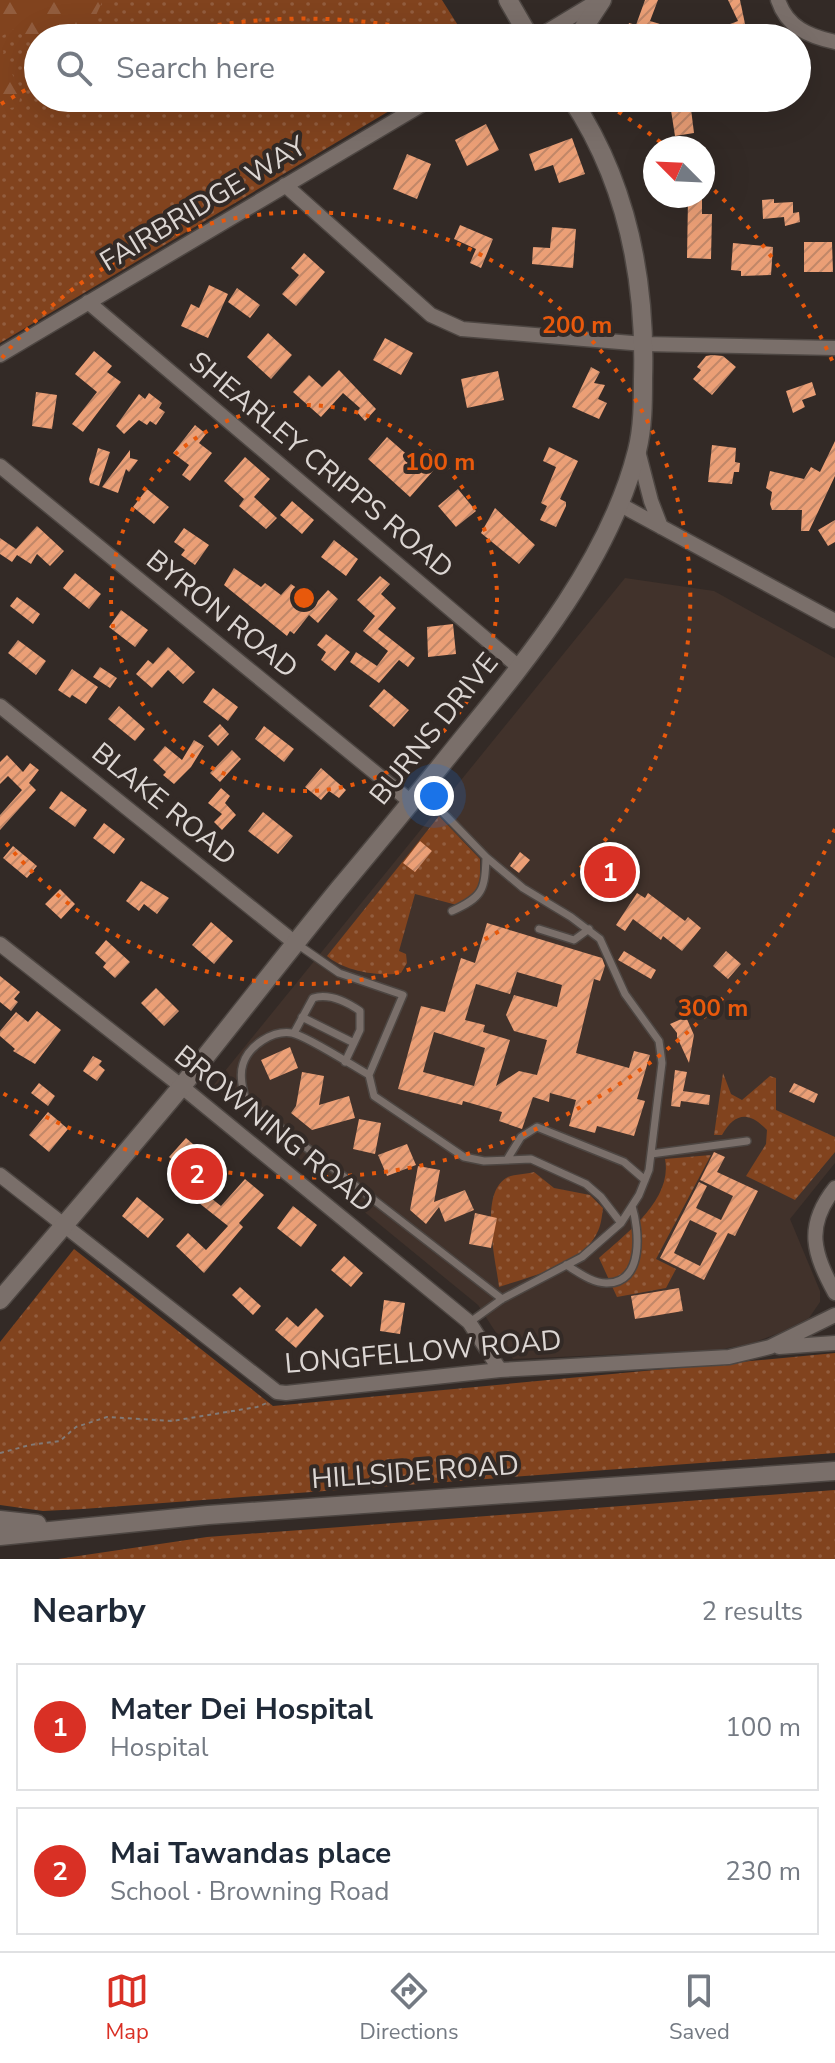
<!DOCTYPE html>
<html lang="en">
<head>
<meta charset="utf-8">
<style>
	body { margin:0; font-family:"Nunito Sans",sans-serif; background:#f2f2f3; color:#1f2937 }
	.compass { position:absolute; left:643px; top:136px; width:72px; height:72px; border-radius:50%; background:#fff; box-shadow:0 8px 32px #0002; rotate:294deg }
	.you { position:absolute; left:434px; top:796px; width:28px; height:28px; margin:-20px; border:6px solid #fff; border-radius:50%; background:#1a73e8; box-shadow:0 0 0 12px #1a73e833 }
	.badge { display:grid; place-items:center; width:52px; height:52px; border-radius:50%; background:#d93025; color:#fff; font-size:26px; font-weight:700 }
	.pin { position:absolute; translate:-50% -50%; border:4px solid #fff; box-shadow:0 2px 8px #0006 }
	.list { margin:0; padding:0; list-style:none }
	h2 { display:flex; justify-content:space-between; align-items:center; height:104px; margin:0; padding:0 32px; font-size:34px }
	h2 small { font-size:26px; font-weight:400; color:#747a83 }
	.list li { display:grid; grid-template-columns:52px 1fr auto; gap:24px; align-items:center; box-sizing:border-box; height:128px; margin:0 16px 16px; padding:0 16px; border:2px solid #e0e1e3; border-radius:0px }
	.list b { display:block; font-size:30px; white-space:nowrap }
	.list p { margin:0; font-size:26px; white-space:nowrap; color:#747a83 }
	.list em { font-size:26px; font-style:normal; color:#747a83 }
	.icon { flex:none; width:44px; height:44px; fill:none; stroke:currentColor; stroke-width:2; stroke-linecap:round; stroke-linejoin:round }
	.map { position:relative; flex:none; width:835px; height:1559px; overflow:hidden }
	.search { position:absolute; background:#fff; box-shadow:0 8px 32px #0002; left:24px; right:24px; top:24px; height:88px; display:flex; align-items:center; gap:20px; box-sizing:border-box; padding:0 28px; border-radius:44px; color:#747a83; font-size:30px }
	.sheet { height:392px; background:#fff }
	nav { display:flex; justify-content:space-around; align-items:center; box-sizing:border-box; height:112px; border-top:2px solid #e0e1e3; background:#fff; font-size:22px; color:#747a83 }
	nav a { display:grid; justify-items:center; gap:4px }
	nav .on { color:#d93025 }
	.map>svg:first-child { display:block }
	.built { fill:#41322b }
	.grass { fill:url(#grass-dots) }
	.forest { fill:url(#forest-firs) }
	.building { fill:url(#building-hatch); fill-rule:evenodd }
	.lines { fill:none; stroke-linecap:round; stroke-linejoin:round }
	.service-casing { stroke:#4d4642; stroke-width:10 }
	.minor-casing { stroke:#4d4642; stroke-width:17 }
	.secondary-casing { stroke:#4d4642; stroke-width:21 }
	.path { stroke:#827a77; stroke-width:2; stroke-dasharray:4 4; stroke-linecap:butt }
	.service { stroke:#7a6f6a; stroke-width:7 }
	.minor { stroke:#7a6f6a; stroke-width:14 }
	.secondary { stroke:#7a6f6a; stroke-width:18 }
	.ring { fill:none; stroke:#e8590c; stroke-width:4; stroke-dasharray:4 8 }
	.labels { text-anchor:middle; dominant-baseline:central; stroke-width:8; stroke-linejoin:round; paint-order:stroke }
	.street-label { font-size:28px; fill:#dcd6d3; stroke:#332a26 }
	.centre { fill:#e8590c; stroke:#332a26; stroke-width:4 }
	.ring-label { font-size:24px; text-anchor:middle; font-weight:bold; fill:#e8590c; stroke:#332a26; stroke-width:8; stroke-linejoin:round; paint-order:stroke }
</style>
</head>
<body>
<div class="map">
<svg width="835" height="1559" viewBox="0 0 835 1559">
	<defs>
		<pattern id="grass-dots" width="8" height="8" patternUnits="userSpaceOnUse" patternTransform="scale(2)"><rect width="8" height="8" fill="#81431e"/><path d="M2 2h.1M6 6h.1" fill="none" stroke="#925d3e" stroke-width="1.8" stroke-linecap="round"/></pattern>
		<pattern id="forest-firs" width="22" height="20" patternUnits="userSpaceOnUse" patternTransform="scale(2)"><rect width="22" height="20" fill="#81431e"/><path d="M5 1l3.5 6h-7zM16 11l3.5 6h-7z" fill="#925d3e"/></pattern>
		<pattern id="building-hatch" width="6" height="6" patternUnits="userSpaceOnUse" patternTransform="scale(2)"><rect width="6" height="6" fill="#eb9f76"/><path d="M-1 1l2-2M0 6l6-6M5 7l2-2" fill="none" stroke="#c18768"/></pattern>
	</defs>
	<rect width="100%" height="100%" fill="#332a26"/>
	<!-- built -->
	<path class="built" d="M625,578L714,591L835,658V1163L790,1219L820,1291V1302L809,1318L779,1333L750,1344L716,1350L513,1359L478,1305L212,1087Z"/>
	<!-- grass -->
	<path class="grass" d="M0,0H442L466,38H38V98H411L0,343Z
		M439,816L480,859V878L477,891L457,905L415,894L399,951L406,954L407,963L401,973C379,977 344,971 327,956Z
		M723,1073L731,1094L742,1100L770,1076L776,1078V1110L835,1137V1152L795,1200L746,1176L766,1144L767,1130C749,1111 735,1112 722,1135H714Z
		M711,1155L656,1259L676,1269L666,1288L617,1297L599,1258C625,1234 673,1200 665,1159Z
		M534,1172L554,1188L590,1195L603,1208C602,1216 601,1226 597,1233C581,1266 531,1276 499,1287C496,1260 478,1192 508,1177C515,1174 527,1174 534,1172Z
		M74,1249L273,1406L835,1353V1453L83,1509L43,1511L0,1505V1342Z
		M835,1490V1559H58L207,1537Z"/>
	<!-- forest -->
	<path class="forest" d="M0,0H107L102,2C82,47 85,38 38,38V46L14,29L0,37Z
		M0,39L7,66L22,90L18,107L0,109Z"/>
	<!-- building -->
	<path class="building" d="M645,0H658L650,21L660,24L656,35L653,34L651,38H633L625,35L629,23L636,25Z
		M728,0H740L748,38H719L717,29L738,21Z
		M690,101L694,133L675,136L670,104Z
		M486,124L499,150L467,166L455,140Z
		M572,138L585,174L559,183L553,165L535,171L529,154Z
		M407,154L431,164L417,199L393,189Z
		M688,198H702V214H712L711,259L687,258Z
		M774,199V203L793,202V213L799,212L800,222L785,226L784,217L763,219L762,200Z
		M460,225L493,239L481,268L470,263L476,249L454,239Z
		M552,227L576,229L573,268L532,264L533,247L550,248Z
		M804,242H832L833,272H804Z
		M733,243L773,247L771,275L741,276V271L731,270Z
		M304,253L325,272L296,306L282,294L299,275L291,268Z
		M209,285L228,294L208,338L181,326L191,304L199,308Z
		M237,288L260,305L250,318L228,302Z
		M268,333L292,355L271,379L247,357Z
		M385,338L413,353L401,375L373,360Z
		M94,351L112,366L107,372L121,382L83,432L72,424L97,392L75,374Z
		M712,355L723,356L736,367L712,395L693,379L701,370L697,367L706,356Z
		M591,367L600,372L594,383L605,385L598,399L607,403L599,419L572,407Z
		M339,370L376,409L365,421L357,412L360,408L343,393L321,417L293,392L309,375L322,387Z
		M498,371L504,400L467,408L461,379Z
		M812,382L816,395L802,400L805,407L793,413L786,391Z
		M36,392L57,395L52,429L32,426Z
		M149,393L162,403L159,408L165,412L156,425L150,421L147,425L139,420L124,434L116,426L139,394L145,399Z
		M195,425L206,434L199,443L212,453L190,481L182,475L189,465L173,453Z
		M387,437L420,466L431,453L441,462L410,497L368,459Z
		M835,441V476L809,531H801L802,510H772L770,504L772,492L766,488L770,471L804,479L811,467L820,472Z
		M712,445L736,448L735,462L740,463L739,472H734L732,484L708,482Z
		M549,447L578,461L560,499L566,502V506L556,527L540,520L547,506L541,503L556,467L543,461Z
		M98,448L110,452L99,486L90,483L89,479Z
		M130,450V458L138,460L129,472L126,469L118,493L102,487Z
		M245,457L270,479L254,497L277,518L266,529L239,506L244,499L224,481Z
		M147,489L169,507L154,524L133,507Z
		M458,489L476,511L456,527L438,506Z
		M292,501L314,520L302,534L280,515Z
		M495,508L535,545L519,564L481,533Z
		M835,520V542L828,546L818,530Z
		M37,526L64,551L50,566L37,554L31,564L17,555L12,562L0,554V538L16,549Z
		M184,528L209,545L195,565L181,555L185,550L174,542Z
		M334,540L358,559L346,576L321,557Z
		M234,568L261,587L265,583L281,595L291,584L317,602L328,590L338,599L318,623L309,615L294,634L290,631L287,636L224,585Z
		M75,573L101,594L89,609L63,588Z
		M380,576L390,584L381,594L396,608L378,629L415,658L408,667L399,660L379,683L350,662L356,652L377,666L388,651L363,631L375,616L357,600Z
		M17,597L40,614L33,624L10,606Z
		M121,610L148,630L135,647L109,627Z
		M453,624L456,654L428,657L427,627Z
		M326,634L350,652L335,671L321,660L326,652L317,645Z
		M18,640L46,661L36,675L8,653Z
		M168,647L195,672L183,684L168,670L152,688L136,674L148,660L153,664Z
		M100,667L117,678L110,688L93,677Z
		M72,669L98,687L86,704L72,695L70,698L58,690Z
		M213,688L238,707L228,721L203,702Z
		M384,689L409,710L394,727L369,706Z
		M119,706L145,729L135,741L108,719Z
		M220,724L229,734L218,746L208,736Z
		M264,726L294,749L284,762L255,739Z
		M194,740L204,746L191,767L174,784L163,775L166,772L153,760L165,746L182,760Z
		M232,750L241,759L220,782L210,773Z
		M7,755L23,772L30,763L39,770L29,783L36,790L0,830V815L22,790L8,776L0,784V762Z
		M321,768L346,790L339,798L329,791L321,800L305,787Z
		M221,788L230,796L225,803L236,815L222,830L214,822L222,814L208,803Z
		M61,791L87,810L75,827L49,808Z
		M263,812L293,836L278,854L248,831Z
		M104,823L125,839L114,854L93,838Z
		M420,841L432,851L415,872L403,863Z
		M13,846L37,866L27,878L3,858Z
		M520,852L530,860L519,873L510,866Z
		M141,881L169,898L157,914L144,904L139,911L126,901Z
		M60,889L75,904L61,919L45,904Z
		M637,893L645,898L648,893L685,921L688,917L701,928L682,951L663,936L661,940L633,919L625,931L616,925Z
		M211,922L233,941L214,964L192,945Z
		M487,923L602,958L605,966L600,981L594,979L576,1053L629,1068L634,1051L650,1055L637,1099L645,1101L634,1136L597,1126L595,1133L569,1126L576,1100L550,1093L549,1102L533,1097L522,1129L499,1121L502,1112L463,1101L462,1105L398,1089L421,1006L445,1012L461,958L475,963ZM517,972L562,985L557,1007L514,995L506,1015L514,1031L547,1040L537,1075L519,1071L496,1086L510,1040L483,1032L485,1025L465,1020L476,984L510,994ZM434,1032L485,1048L474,1086L423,1072Z
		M106,940L130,962L115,978L103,967L106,963L95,953Z
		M624,951L656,970L651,979L618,960Z
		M726,951L741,964L728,979L713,966Z
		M0,976L20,992L14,999L18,1002L11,1011L0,1002Z
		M156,988L179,1011L164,1026L141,1003Z
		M37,1011L61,1030L35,1064L13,1051L15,1049L0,1036V1031L16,1012L28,1022Z
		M686,1017L694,1035L689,1063L677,1037V1033L670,1024Z
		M290,1047L298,1068L270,1080L261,1060Z
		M93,1056L102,1061L99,1065L105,1070L97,1081L83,1071Z
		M675,1070L687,1072L683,1091L710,1095L709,1105L681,1101L680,1107L671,1106Z
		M302,1072L324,1076L319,1105L349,1096L355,1118L312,1130L291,1113L296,1106Z
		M39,1083L55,1096L48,1106L31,1093Z
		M794,1083L818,1094L814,1103L789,1092Z
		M48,1112L68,1129L49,1152L29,1135Z
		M359,1119L381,1123L375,1154L353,1149Z
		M186,1138L210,1159L198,1172L184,1159L178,1165L169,1157Z
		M407,1144L416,1165L387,1176L378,1155Z
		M714,1152L725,1157L717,1172L758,1191L735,1236L728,1233L704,1280L660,1258L699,1182L707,1186L696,1208L721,1220L733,1196L700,1180ZM690,1220L717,1233L700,1266L674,1253Z
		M418,1166L440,1170L434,1202L465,1190L474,1210L445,1222L439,1207L426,1224L410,1210Z
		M245,1179L264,1195L239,1223L243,1227L204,1273L176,1246L188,1233L206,1250L228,1226L199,1203L206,1194L221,1206Z
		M137,1197L164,1219L148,1238L122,1216Z
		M293,1206L317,1225L301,1247L277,1228Z
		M475,1213L497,1218L491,1248L469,1244Z
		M344,1256L363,1273L351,1287L331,1270Z
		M240,1287L261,1306L253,1315L232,1295Z
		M679,1288L683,1311L635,1319L631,1296Z
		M384,1300L405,1303L400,1334L380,1331Z
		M316,1308L324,1316L296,1348L275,1330L287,1317L298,1327Z"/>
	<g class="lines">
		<defs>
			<path id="service" d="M422,791L486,857L523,888L571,917L600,939L625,994L659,1041L662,1063L649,1170L639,1195L621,1223L582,1257L502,1299L470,1322
				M452,911C483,897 485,890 486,857
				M539,929L574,940L589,929
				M297,944L339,973L403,995L369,1075L374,1096L464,1157L484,1161L531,1159L586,1184L601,1197L621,1223
				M302,1017L354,1043
				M294,1033L313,998C329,993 347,1002 360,1011V1030L345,1062
				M369,1075C353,1066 307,1036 292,1033C273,1030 249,1045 243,1064C239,1076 243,1090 246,1101L502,1299
				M651,1154L747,1141
				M508,1158L521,1137L537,1127L624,1162L645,1180
				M566,1265C578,1272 592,1283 606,1283C645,1284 639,1229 632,1206"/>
			<path id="minor" d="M778,0C787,27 808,36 835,42
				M536,38L599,0
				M285,185L431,315L462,329L644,344L835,348
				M88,302L520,668
				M0,355L433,98
				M638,451L651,501L661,527
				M0,466L411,802
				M619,504L835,621
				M0,706L295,943
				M0,944L181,1086L469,1322L500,1370
				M0,1175L277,1392L286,1393L500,1370L729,1357L770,1347L835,1315
				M835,1188C804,1227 814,1254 835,1293
				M779,1347L835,1343"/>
			<path id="secondary" d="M508,0L530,38
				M577,38L602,0
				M0,1300C61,1229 122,1158 182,1086C235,1020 286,954 339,889C381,839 422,789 463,738C532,654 610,558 637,451C643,427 643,403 643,379C646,280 627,182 571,98
				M0,1520L37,1524
				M0,1536L208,1515L835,1471"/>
		</defs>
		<!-- service casing -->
		<use href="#service" class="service-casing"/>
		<!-- minor casing -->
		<use href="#minor" class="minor-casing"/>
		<!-- secondary casing -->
		<use href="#secondary" class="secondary-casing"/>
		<!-- path -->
		<path class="path" d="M0,1453L30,1445L60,1441L76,1427L107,1417L172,1421L257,1407L267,1403"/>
		<!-- service -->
		<use href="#service" class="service"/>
		<!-- minor -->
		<use href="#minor" class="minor"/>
		<!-- secondary -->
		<use href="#secondary" class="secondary"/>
	</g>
	<!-- distance rings -->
	<g class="ring">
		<circle cx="304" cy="598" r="193"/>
		<path d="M2 358A386 386 0 1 1 2 838"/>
		<path d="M835 829A579 579 0 0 1 1 1092M1 104A579 579 0 0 1 37 84M159 37A579 579 0 0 1 449 37M598 99A579 579 0 0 1 664 145M706 182A579 579 0 0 1 835 367"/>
	</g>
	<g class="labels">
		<!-- street labels -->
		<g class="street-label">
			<text transform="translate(203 204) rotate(-31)">FAIRBRIDGE WAY</text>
			<text transform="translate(321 465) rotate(40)">SHEARLEY CRIPPS ROAD</text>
			<text transform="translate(222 614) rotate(39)">BYRON ROAD</text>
			<text transform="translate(434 729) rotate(-51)">BURNS DRIVE</text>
			<text transform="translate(164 804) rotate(39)">BLAKE ROAD</text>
			<text transform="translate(274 1129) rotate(39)">BROWNING ROAD</text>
			<text transform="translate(423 1352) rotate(-5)">LONGFELLOW ROAD</text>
			<text transform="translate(415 1472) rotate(-4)">HILLSIDE ROAD</text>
		</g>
	</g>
	<circle cx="304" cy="598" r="12" class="centre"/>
	<g class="ring-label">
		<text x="577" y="333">200 m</text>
		<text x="440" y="470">100 m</text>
		<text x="713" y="1016">300 m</text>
	</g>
</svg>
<svg class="compass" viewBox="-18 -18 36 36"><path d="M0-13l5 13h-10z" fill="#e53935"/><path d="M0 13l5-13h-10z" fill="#747a83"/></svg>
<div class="you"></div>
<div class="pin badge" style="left:610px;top:872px">1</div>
<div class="pin badge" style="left:197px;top:1174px">2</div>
<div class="search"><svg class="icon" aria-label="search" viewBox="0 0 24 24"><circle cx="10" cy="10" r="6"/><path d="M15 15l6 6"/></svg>Search here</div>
</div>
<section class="sheet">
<h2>Nearby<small>2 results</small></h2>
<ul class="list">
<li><span class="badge">1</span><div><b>Mater Dei Hospital</b><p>Hospital</p></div><em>100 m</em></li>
<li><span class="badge">2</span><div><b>Mai Tawandas place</b><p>School · Browning Road</p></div><em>230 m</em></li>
</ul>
</section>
<nav>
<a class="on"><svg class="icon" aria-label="map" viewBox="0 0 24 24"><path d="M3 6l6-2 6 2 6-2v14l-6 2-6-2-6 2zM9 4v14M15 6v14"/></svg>Map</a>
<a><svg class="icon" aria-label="directions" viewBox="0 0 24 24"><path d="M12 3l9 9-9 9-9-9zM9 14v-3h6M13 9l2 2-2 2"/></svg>Directions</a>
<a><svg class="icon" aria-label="saved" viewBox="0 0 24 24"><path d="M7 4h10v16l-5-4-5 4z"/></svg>Saved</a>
</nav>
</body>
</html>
